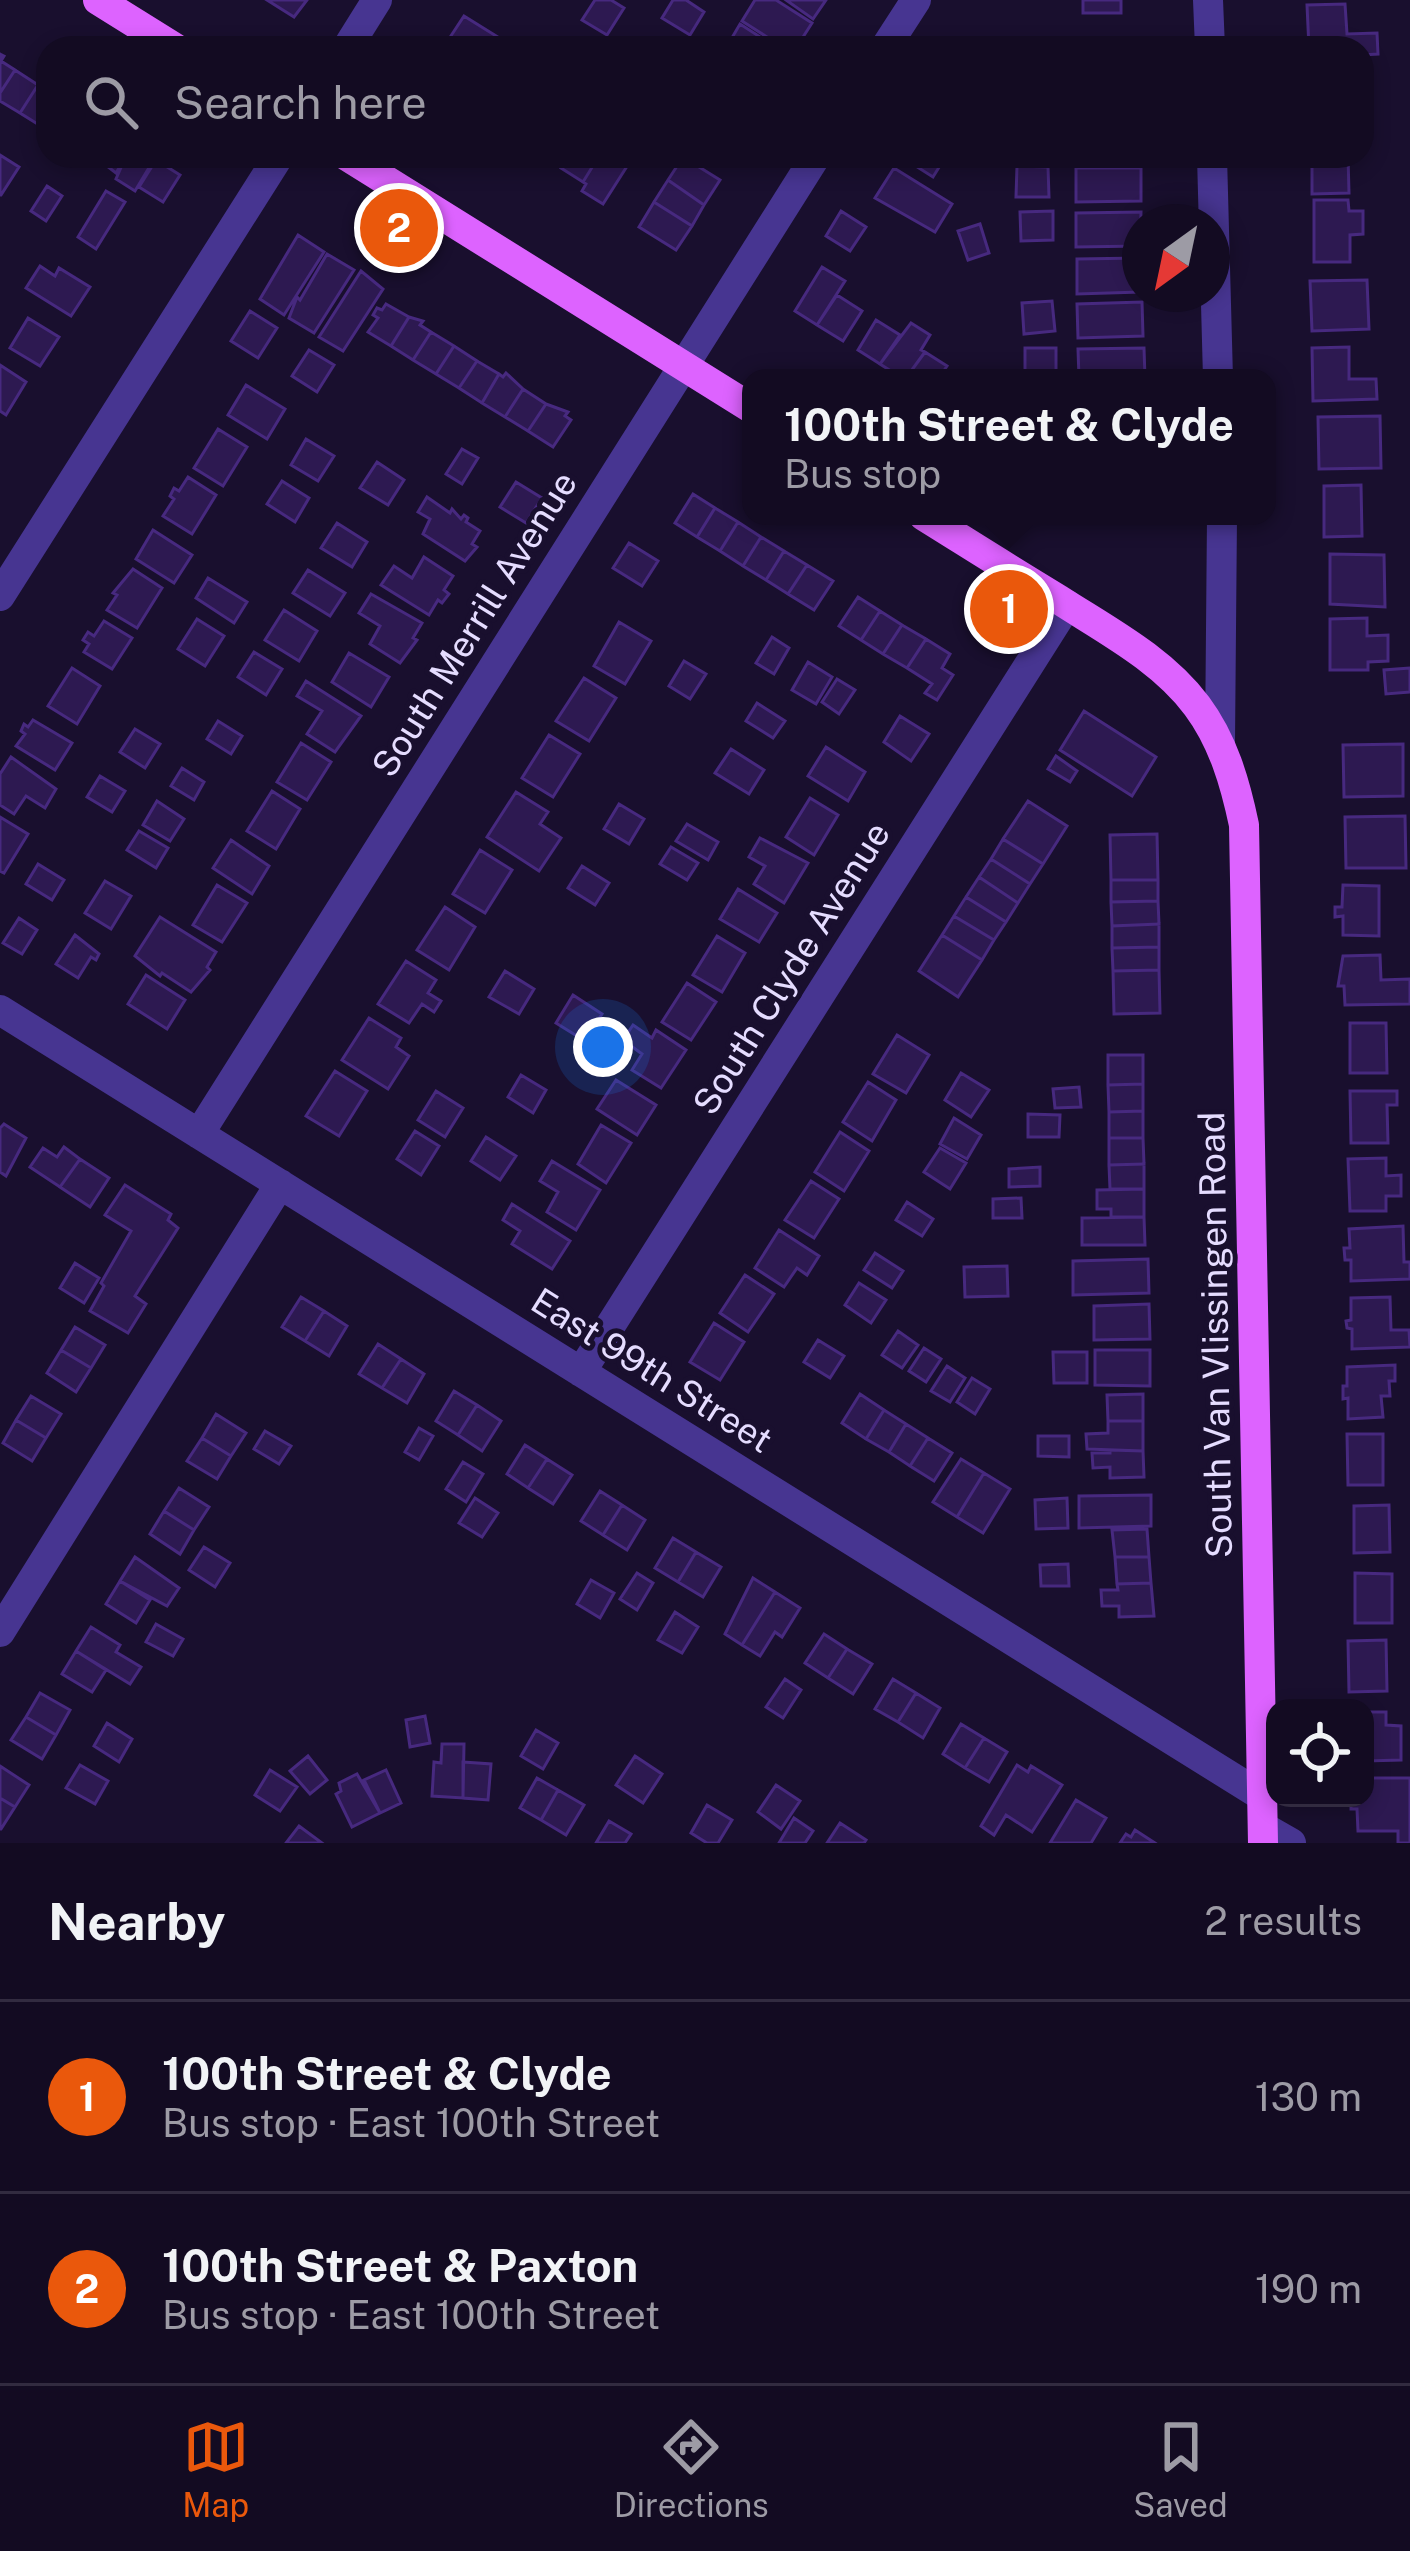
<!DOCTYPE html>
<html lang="en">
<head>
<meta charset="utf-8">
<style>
	body { margin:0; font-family:"Public Sans",sans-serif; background:#20192f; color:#f1f3f6 }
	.controls { position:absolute; right:36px; bottom:36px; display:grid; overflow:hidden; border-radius:24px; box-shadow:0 6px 18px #0003 }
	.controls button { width:108px; height:108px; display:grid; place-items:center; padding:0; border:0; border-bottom:3px solid #322b40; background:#130b22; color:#f1f3f6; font:60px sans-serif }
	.compass { position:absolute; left:1122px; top:204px; width:108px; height:108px; border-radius:50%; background:#130b22; box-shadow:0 6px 18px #0003; rotate:213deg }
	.you { position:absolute; left:603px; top:1047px; width:42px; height:42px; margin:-30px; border:9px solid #fff; border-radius:50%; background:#1a73e8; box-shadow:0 0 0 18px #1a73e833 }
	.badge { display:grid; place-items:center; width:78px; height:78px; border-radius:50%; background:#ea580c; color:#fff; font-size:39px; font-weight:700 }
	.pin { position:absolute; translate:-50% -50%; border:6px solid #fff; box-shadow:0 3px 12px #0006 }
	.popup { position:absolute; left:742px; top:369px; width:534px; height:156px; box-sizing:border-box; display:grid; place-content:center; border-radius:24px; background:#130b22; filter:drop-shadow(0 3px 9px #0005); font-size:39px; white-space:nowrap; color:#9d9ba5 }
	.popup b { font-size:45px; color:#f1f3f6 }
	.popup::after { content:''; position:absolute; left:50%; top:100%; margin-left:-24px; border:24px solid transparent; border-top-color:#130b22 }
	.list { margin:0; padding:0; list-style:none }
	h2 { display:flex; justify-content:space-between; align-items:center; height:156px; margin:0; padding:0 48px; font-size:51px }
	h2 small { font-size:39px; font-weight:400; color:#9d9ba5 }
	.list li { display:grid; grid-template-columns:78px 1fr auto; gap:36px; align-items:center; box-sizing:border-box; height:192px; padding:0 48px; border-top:3px solid #322b40 }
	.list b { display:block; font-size:45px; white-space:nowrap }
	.list p { margin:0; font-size:39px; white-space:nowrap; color:#9d9ba5 }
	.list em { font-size:39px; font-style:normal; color:#9d9ba5 }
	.icon { flex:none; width:66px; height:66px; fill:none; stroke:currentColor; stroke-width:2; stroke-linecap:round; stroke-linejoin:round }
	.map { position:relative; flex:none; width:1410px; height:1843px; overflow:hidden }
	.search { position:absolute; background:#130b22; box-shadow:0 6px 18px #0003; left:36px; right:36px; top:36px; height:132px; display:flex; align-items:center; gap:30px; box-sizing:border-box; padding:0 42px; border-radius:36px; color:#9d9ba5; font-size:45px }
	.sheet { height:540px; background:#130b22 }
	nav { display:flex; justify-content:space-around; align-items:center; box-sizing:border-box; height:168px; border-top:3px solid #322b40; background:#130b22; font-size:33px; color:#9d9ba5 }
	nav a { display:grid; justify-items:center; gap:6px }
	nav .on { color:#ea580c }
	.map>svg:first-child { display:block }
	.building { fill:#2d1951; stroke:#47297f; stroke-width:3 }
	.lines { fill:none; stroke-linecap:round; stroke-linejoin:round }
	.minor { stroke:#473591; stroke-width:30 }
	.major { stroke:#dd63ff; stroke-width:30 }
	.labels { text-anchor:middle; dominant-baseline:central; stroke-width:10; stroke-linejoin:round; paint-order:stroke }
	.street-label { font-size:36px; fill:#e5dcff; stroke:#190f2e }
</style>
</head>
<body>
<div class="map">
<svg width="1410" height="1843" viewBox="0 0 1410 1843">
	<rect width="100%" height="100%" fill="#190f2e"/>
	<!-- building -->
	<path class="building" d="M267,0H307L294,17Z
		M595,0H611L624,8L607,35L582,20Z
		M673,0H686L704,12L690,35L662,18Z
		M755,0H776L812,23L796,48H784L742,21Z
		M786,0H826L813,19Z
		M1083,0H1121V13H1083Z
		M1345,4L1347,34L1377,33L1378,54L1362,55V48H1309L1307,5Z
		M464,16L501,39L496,48H443Z
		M740,24L777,48H726Z
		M0,54L4,56L1,61L15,70L0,93Z
		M15,70L38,85L20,113L0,101V93Z
		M38,85L48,90V122L44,128L20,113Z
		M0,155L19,167L1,195H0Z
		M94,156H126L116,173Z
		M126,156H156L135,191L116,179Z
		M569,156H599L583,182L561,168Z
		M599,156H624L631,160L603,204L582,191L586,184L583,182Z
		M900,156H946L933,177Z
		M1312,156H1348L1349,193L1312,194Z
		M683,157L720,180L704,205L668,180Z
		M156,160L180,175L163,202L139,187Z
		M1017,166L1048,167L1049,197H1016Z
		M894,168L952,204L935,232L875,198Z
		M1076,168H1141V201L1076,202Z
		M668,180L704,205L692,226L654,202Z
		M47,186L62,196L46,221L31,211Z
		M106,191L125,202L96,249L78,237Z
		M1314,200H1348L1349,211H1363V234L1350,235V262H1314Z
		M654,202L692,226L676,250L639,227Z
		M841,211L866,227L850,251L826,236Z
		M1053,211V240L1021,241L1020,212Z
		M1141,212L1140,246L1076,247V213Z
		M980,224L989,253L968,260L958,231Z
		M298,235L324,252L284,315L260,299Z
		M327,254L354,270L314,333L289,318L297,297L300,300Z
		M1140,258V292L1077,294V259Z
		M40,266L55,276L59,268L90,287L71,316L26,288Z
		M822,267L845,281L817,325L795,311Z
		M361,271L383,289L343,351L319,337Z
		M1367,280L1369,329L1312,331L1310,281Z
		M837,295L862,311L843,341L817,325Z
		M1052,301L1055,331L1024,334L1022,303Z
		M1142,302L1143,336L1078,338L1077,304Z
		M386,304L409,317L391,346L368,332L378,318L373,315L377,308L382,310Z
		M250,311L277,328L258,358L231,341Z
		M409,317L423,321L420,325L431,332L413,360L391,346Z
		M28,318L59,337L40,366L10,348Z
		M876,320L900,335L880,364L858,350Z
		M911,323L930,335L921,350L925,352L906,378H902L880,364Z
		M431,332L454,346L436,374L413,360Z
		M454,346L477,361L459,388L436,374Z
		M1349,347V379H1376L1377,399L1313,401L1312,348Z
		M1025,348H1056V373L1025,372Z
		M1144,348L1145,378H1079L1078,349Z
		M309,350L334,365L317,392L292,376Z
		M925,352L947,366L939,378H906Z
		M477,361L499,374L482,403L459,388Z
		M0,365L26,382L6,415L0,411Z
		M506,373L523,389L505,417L482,403L499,374L503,377Z
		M246,385L285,409L267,439L228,415Z
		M523,389L546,404L528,431L505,417Z
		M546,404L568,412L565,416L571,420L553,447L528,431Z
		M1380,416L1381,468L1319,469L1318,417Z
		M218,429L247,447L223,486L194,468Z
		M306,439L334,456L318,481L291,465Z
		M462,449L478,458L462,484L446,474Z
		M377,462L404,480L388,505L360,488Z
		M188,477L216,495L192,534L163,516L174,499L170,496L174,488L179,491Z
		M282,481L309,498L295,522L267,504Z
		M516,482L542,498L526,523L500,507Z
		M1361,485L1362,536L1324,537V486Z
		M693,494L715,508L697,537L675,523Z
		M427,497L450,513L452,509L461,519L464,515L468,518L466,522L480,531L472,544L477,547L465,561L423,534L430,519L418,512Z
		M715,508L738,522L720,551L697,537Z
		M1082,516H1142V521L1082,522Z
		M738,522L761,537L743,566L720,551Z
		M337,523L367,542L352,567L321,548Z
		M153,530L192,555L174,583L136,559Z
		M761,537L784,551L766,580L743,566Z
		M629,543L658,561L642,586L613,568Z
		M784,551L807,565L788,594L766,580Z
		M1330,554L1384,555L1385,607L1330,604Z
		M424,557L453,576L444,590L449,594L442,603L438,600L429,615L381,585L394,566L412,578Z
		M807,565L833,581L814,610L788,594Z
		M133,569L162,588L137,628L107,610L117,595L113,593Z
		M308,570L345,593L330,616L293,593Z
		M208,578L247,602L234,623L196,598Z
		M371,594L422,623L413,638L417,640L400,663L370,644L380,626L359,613Z
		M858,597L880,611L861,640L839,626Z
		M284,610L317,631L299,661L265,640Z
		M880,611L902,625L883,654L861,640Z
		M1367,618V636L1388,635V661L1368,662V670H1330V619Z
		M197,619L224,636L205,666L178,649Z
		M104,621L132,638L112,669L84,652L89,644L83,640L88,632L94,636Z
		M619,622L651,641L625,684L594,666Z
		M902,625L926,639L907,668L883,654Z
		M772,637L789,648L774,674L756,663Z
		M926,639L950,654L942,668L953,675L937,700L925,693L932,684L907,668Z
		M254,652L282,669L266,695L238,677Z
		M349,653L389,677L371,707L332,682Z
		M684,661L706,674L690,699L669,686Z
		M808,662L832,677L816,704L792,690Z
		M72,668L100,686L77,724L48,706Z
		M1410,668V692L1386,694L1384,670Z
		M584,678L616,698L589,741L556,721Z
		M837,679L855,690L839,714L822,702Z
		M306,681L361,716L335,752L307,734L322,711L297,696Z
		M757,703L785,721L773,738L746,721Z
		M1084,711L1156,757L1132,796L1060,750Z
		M900,716L929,734L911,761L884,742Z
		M33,720L72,743L55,770L16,746L25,734L21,731L24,724L28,727Z
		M218,721L242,736L231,754L207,739Z
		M135,729L160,744L145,768L120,752Z
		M549,735L580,754L553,797L522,778Z
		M301,743L331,762L307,800L277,782Z
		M1403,744V796L1344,797L1343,745Z
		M826,747L865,772L848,801L808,776Z
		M731,749L764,770L749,794L715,773Z
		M1056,756L1077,771L1070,782L1048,769Z
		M11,757L56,789L45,808L26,796L14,814L0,805V774Z
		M182,768L204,782L194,800L171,786Z
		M100,776L125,791L112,812L87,797Z
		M272,791L300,809L276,849L247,831Z
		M516,792L548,812L540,824L561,838L539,871L487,837Z
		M810,798L838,815L814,855L786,837Z
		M157,801L184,819L170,841L143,825Z
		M1028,801L1067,826L1043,864L1003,839Z
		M619,804L644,819L629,844L604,829Z
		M1405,816L1406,868H1346L1345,817Z
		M0,817L28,834L4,873L0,871Z
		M687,824L718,842L708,860L676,841Z
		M139,831L168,848L156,868L127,850Z
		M1157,834L1158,880H1111L1110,835Z
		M760,838L808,863L784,903L754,884L765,866L749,857Z
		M1003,839L1043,864L1030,884L991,859Z
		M231,840L269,866L252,894L213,868Z
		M671,847L698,863L687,880L660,864Z
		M480,850L512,870L485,913L453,894Z
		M991,859L1030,884L1018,903L979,877Z
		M38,864L64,880L52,900L26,884Z
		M582,866L609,883L595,905L568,888Z
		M979,877L1018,903L1006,922L966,897Z
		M1111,880H1158V901L1111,902Z
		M105,881L131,896L111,929L85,913Z
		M217,885L247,903L222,942L193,925Z
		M1343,885L1379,886V936L1343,935V916L1335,917V907H1342Z
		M738,889L777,913L759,942L720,919Z
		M966,897L1006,922L994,940L954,916Z
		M1158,901L1159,924L1112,926L1111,902Z
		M445,907L475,927L449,970L417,950Z
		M954,916L994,940L982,960L942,935Z
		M160,917L216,952L207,967L210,970L191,992L162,973L160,976L135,956Z
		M19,918L37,930L22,954L3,943Z
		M1159,924V947L1112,948V926Z
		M75,935L99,954L96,960L91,957L78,978L56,964Z
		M942,935L982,960L958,997L919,971Z
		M717,936L745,953L722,992L693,975Z
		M1159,947V970L1113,971L1112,948Z
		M1380,955L1381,980L1410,979V1004L1345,1005L1344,986H1338L1343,956Z
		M406,961L436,980L428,993L441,1001L434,1012L422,1004L409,1023L378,1004Z
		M1159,970L1160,1013L1114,1014L1113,971Z
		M505,971L534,989L519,1014L489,997Z
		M146,975L185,1000L167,1029L128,1004Z
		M687,983L716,1002L691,1040L662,1022Z
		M573,995L602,1014L585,1041L556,1023Z
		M369,1018L401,1038L396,1047L409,1056L388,1089L342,1060Z
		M1350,1023H1386L1387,1073H1350Z
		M633,1025L652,1038L656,1030L686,1050L661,1088L632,1070L642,1054L623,1040Z
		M897,1035L929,1055L906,1093L873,1074Z
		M1108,1055H1143V1084L1108,1085Z
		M335,1071L367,1091L339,1136L306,1116Z
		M961,1073L989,1090L971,1117L945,1100Z
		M521,1075L546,1090L533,1113L508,1097Z
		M616,1080L656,1105L637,1135L597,1109Z
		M868,1082L896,1100L872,1141L843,1122Z
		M1143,1084V1111L1109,1112L1108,1085Z
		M1079,1087L1081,1107L1055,1108L1053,1089Z
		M436,1091L463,1108L445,1137L418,1120Z
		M1350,1091H1397V1105H1387L1388,1143H1351Z
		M1143,1111V1138H1109V1112Z
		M1028,1114L1060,1115L1059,1137H1028Z
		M954,1118L981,1135L967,1159L940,1144Z
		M4,1124L26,1138L6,1176L0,1172V1128Z
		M601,1125L631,1143L606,1183L578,1164Z
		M415,1131L439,1146L421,1175L397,1159Z
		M840,1132L869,1151L844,1191L815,1172Z
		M486,1137L516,1156L500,1180L471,1161Z
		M1109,1138H1143L1144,1164L1109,1165Z
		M64,1147L80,1159L60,1187L30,1167L43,1148L57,1157Z
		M940,1148L966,1163L950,1189L924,1172Z
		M1386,1158V1176L1401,1175V1196H1386V1211H1350L1348,1159Z
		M80,1159L109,1178L90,1207L60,1187Z
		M552,1161L600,1190L576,1230L547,1212L558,1192L540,1181Z
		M1144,1164V1189H1110L1109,1165Z
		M1040,1167V1186L1009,1187V1169Z
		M811,1181L839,1199L814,1238L785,1220Z
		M125,1185L171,1214L168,1220L178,1228L135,1296L146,1304L128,1333L90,1311L104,1286L101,1283L131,1231L105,1215Z
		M1144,1189V1217H1111V1209H1097V1190Z
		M1021,1198L1022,1218H993V1199Z
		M907,1202L933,1219L922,1236L896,1220Z
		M512,1204L570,1241L552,1269L512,1244L520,1231L503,1220Z
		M1144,1217L1145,1245H1082V1218Z
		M1403,1226L1404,1262H1410V1279L1351,1281V1260H1345L1344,1248H1350L1349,1229Z
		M779,1230L819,1256L807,1275L797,1268L784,1287L755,1268Z
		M875,1253L903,1271L892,1288L864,1270Z
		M1148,1259L1149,1293L1073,1295V1261Z
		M75,1263L99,1278L84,1303L60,1288Z
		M1007,1266L1008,1296L965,1297L964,1267Z
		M745,1275L774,1294L748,1332L720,1313Z
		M859,1283L886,1300L871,1323L845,1305Z
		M301,1297L324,1311L305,1341L282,1327Z
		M1390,1297L1391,1330H1409L1410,1347L1352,1349V1329L1347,1328L1346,1321L1351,1320V1298Z
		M1149,1304L1150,1339L1094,1340V1306Z
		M324,1311L347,1326L329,1356L305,1341Z
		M714,1323L744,1342L720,1380L690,1362Z
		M75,1327L105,1345L91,1368L61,1350Z
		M898,1331L918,1345L902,1368L882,1355Z
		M818,1340L844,1356L830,1378L804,1362Z
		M378,1344L401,1359L382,1388L359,1374Z
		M924,1348L941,1359L926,1382L909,1371Z
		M61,1350L91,1368L76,1392L47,1373Z
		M1095,1350H1150V1386L1095,1385Z
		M1053,1352H1087V1383H1054Z
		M401,1359L424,1374L407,1403L382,1388Z
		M1395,1365V1381H1389L1390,1396H1381L1383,1417L1348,1419V1398L1343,1399V1386H1347V1367Z
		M947,1366L965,1378L950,1402L931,1391Z
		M972,1378L990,1389L975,1414L957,1402Z
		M454,1391L477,1405L458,1435L436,1421Z
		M860,1394L884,1410L866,1439L842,1423Z
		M1143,1394V1421H1108L1107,1395Z
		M31,1396L61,1414L46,1438L16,1420Z
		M477,1405L501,1421L482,1451L458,1435Z
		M884,1410L906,1424L889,1452L866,1439Z
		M216,1414L246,1433L231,1456L202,1438Z
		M16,1420L46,1438L32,1461L3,1443Z
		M1108,1421H1143V1451L1087,1449L1086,1434L1108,1433Z
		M906,1424L928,1438L910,1466L889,1452Z
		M419,1428L433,1436L419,1460L405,1452Z
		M265,1431L291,1446L279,1464L254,1449Z
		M1347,1434H1383V1485H1348Z
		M1038,1436H1069V1457L1038,1456Z
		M202,1438L231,1456L217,1479L187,1461Z
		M928,1438L952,1453L934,1481L910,1466Z
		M525,1445L547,1459L528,1488L507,1474Z
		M1110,1450L1143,1451L1144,1477L1110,1478V1467L1093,1468L1092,1453H1110Z
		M547,1459L572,1475L553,1504L528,1488Z
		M961,1459L984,1473L957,1517L933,1502Z
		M463,1462L483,1474L466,1502L446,1489Z
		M984,1473L1010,1489L983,1533L957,1517Z
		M179,1488L209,1507L194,1530L164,1511Z
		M600,1491L622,1505L603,1535L581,1521Z
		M1151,1495V1526L1079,1528V1496Z
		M475,1498L498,1513L482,1537L459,1523Z
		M1067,1498L1068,1528L1036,1529L1035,1500Z
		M622,1505L645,1520L627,1550L603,1535Z
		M1389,1505L1390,1552L1354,1553V1506Z
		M164,1511L194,1530L180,1554L150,1534Z
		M1147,1529L1149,1557H1115L1112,1530Z
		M673,1538L696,1552L678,1582L655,1568Z
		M204,1547L230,1563L215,1587L189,1570Z
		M696,1552L721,1567L703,1597L678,1582Z
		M135,1557L179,1588L167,1606L120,1581Z
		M1115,1557H1149L1151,1583L1117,1584Z
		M1068,1564L1069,1586H1041L1040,1565Z
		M637,1573L653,1583L637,1610L620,1599Z
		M1355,1573L1392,1574V1623H1355Z
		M753,1578L775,1592L742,1645L725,1634Z
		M591,1580L614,1593L600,1618L577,1604Z
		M120,1581L150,1600L136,1623L106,1604Z
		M1151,1583L1154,1616L1119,1617V1606H1102L1101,1590H1118L1117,1584Z
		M775,1592L800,1608L782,1637L775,1632L760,1656L742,1645Z
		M675,1612L698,1627L682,1653L658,1640Z
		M156,1624L183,1639L173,1656L146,1642Z
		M91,1627L120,1645L116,1652L141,1667L130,1684L76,1651Z
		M824,1634L847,1649L828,1678L805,1663Z
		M1386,1640L1387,1691L1349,1692L1348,1641Z
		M847,1649L872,1664L853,1694L828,1678Z
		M76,1651L106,1670L92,1692L62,1674Z
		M785,1679L801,1690L783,1718L766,1707Z
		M893,1679L916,1693L898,1722L875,1709Z
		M40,1693L70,1710L56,1735L26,1717Z
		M916,1693L940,1708L923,1738L898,1722Z
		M1365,1712H1386V1725L1401,1726V1760L1365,1761Z
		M425,1716L430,1743L410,1747L406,1720Z
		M26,1717L56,1735L42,1759L11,1740Z
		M107,1723L132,1739L119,1762L94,1746Z
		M961,1724L984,1738L965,1768L943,1754Z
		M536,1730L558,1743L543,1769L521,1756Z
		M984,1738L1007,1752L989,1782L965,1768Z
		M442,1744H464L463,1798L432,1796L434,1762L441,1763Z
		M308,1756L327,1780L310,1794L290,1771Z
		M635,1756L662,1774L643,1803L616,1785Z
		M463,1762L491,1764L488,1800L463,1798Z
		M80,1765L108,1781L95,1804L66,1788Z
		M1017,1765L1028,1772L1031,1766L1062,1785L1032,1832L1006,1815L994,1835L981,1826Z
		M0,1766L29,1785L15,1807L0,1798Z
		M270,1770L297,1787L280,1811L255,1795Z
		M386,1770L401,1803L380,1813L364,1780Z
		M357,1774L380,1813L352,1827L336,1794L341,1791L339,1783Z
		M537,1778L558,1790L541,1820L520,1808Z
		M1365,1778H1410V1843H1398V1831H1358L1357,1809H1351V1799L1365,1798Z
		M776,1785L800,1801L781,1829L758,1812Z
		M558,1790L584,1805L566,1835L541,1820Z
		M0,1798L15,1807L1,1829H0Z
		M1076,1800L1106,1818L1091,1843H1050Z
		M707,1805L732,1820L718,1843H707L691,1833Z
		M794,1818L813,1831L805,1843H779Z
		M609,1821L631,1834L625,1843H596Z
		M840,1823L866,1840L864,1843H827Z
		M299,1826L322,1843H286Z
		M1135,1830L1155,1843H1120L1126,1834L1131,1837Z"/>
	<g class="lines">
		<!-- minor -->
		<path class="minor" d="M1208,0L1210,48
			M347,48L377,0
			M885,48L916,0
			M1212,156L1218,378
			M0,596L279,156
			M1220,742L1222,516
			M0,1010L1262,1796
			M199,1134L816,156
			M581,1372L1067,605
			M0,1632L280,1184
			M1263,1827L1291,1843"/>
		<!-- major -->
		<path class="major" d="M98,0L175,48
			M347,156L751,408
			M924,516C969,544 1013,572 1058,599C1106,630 1162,659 1197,706C1223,741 1235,782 1244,825L1263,1843"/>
	</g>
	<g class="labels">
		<!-- street labels -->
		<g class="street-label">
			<text transform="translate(474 624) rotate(-58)">South Merrill Avenue</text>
			<text transform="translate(791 968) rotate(-58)">South Clyde Avenue</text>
			<text transform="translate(1215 1335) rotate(-91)">South Van Vlissingen Road</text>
			<text transform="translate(652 1370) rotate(32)">East 99th Street</text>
		</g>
	</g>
</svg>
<div class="controls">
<button><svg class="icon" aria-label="locate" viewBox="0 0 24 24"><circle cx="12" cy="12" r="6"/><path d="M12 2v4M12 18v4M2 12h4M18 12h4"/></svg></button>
</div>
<svg class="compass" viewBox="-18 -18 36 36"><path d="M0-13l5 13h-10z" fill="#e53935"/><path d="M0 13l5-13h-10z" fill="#9d9ba5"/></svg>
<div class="you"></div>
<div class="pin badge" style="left:1009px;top:609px">1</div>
<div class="popup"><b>100th Street &amp; Clyde</b>Bus stop</div>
<div class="pin badge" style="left:399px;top:228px">2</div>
<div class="search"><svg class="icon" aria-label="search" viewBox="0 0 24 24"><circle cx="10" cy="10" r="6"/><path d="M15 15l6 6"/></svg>Search here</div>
</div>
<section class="sheet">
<h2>Nearby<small>2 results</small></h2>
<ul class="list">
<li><span class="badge">1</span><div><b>100th Street &amp; Clyde</b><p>Bus stop · East 100th Street</p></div><em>130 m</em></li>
<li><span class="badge">2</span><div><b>100th Street &amp; Paxton</b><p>Bus stop · East 100th Street</p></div><em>190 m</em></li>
</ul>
</section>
<nav>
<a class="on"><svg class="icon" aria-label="map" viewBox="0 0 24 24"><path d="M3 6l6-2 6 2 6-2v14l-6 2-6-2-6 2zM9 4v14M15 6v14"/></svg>Map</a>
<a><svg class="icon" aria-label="directions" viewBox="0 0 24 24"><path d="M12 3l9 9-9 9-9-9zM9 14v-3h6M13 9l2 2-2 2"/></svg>Directions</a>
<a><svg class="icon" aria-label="saved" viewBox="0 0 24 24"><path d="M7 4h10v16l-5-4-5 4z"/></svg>Saved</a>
</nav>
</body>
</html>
